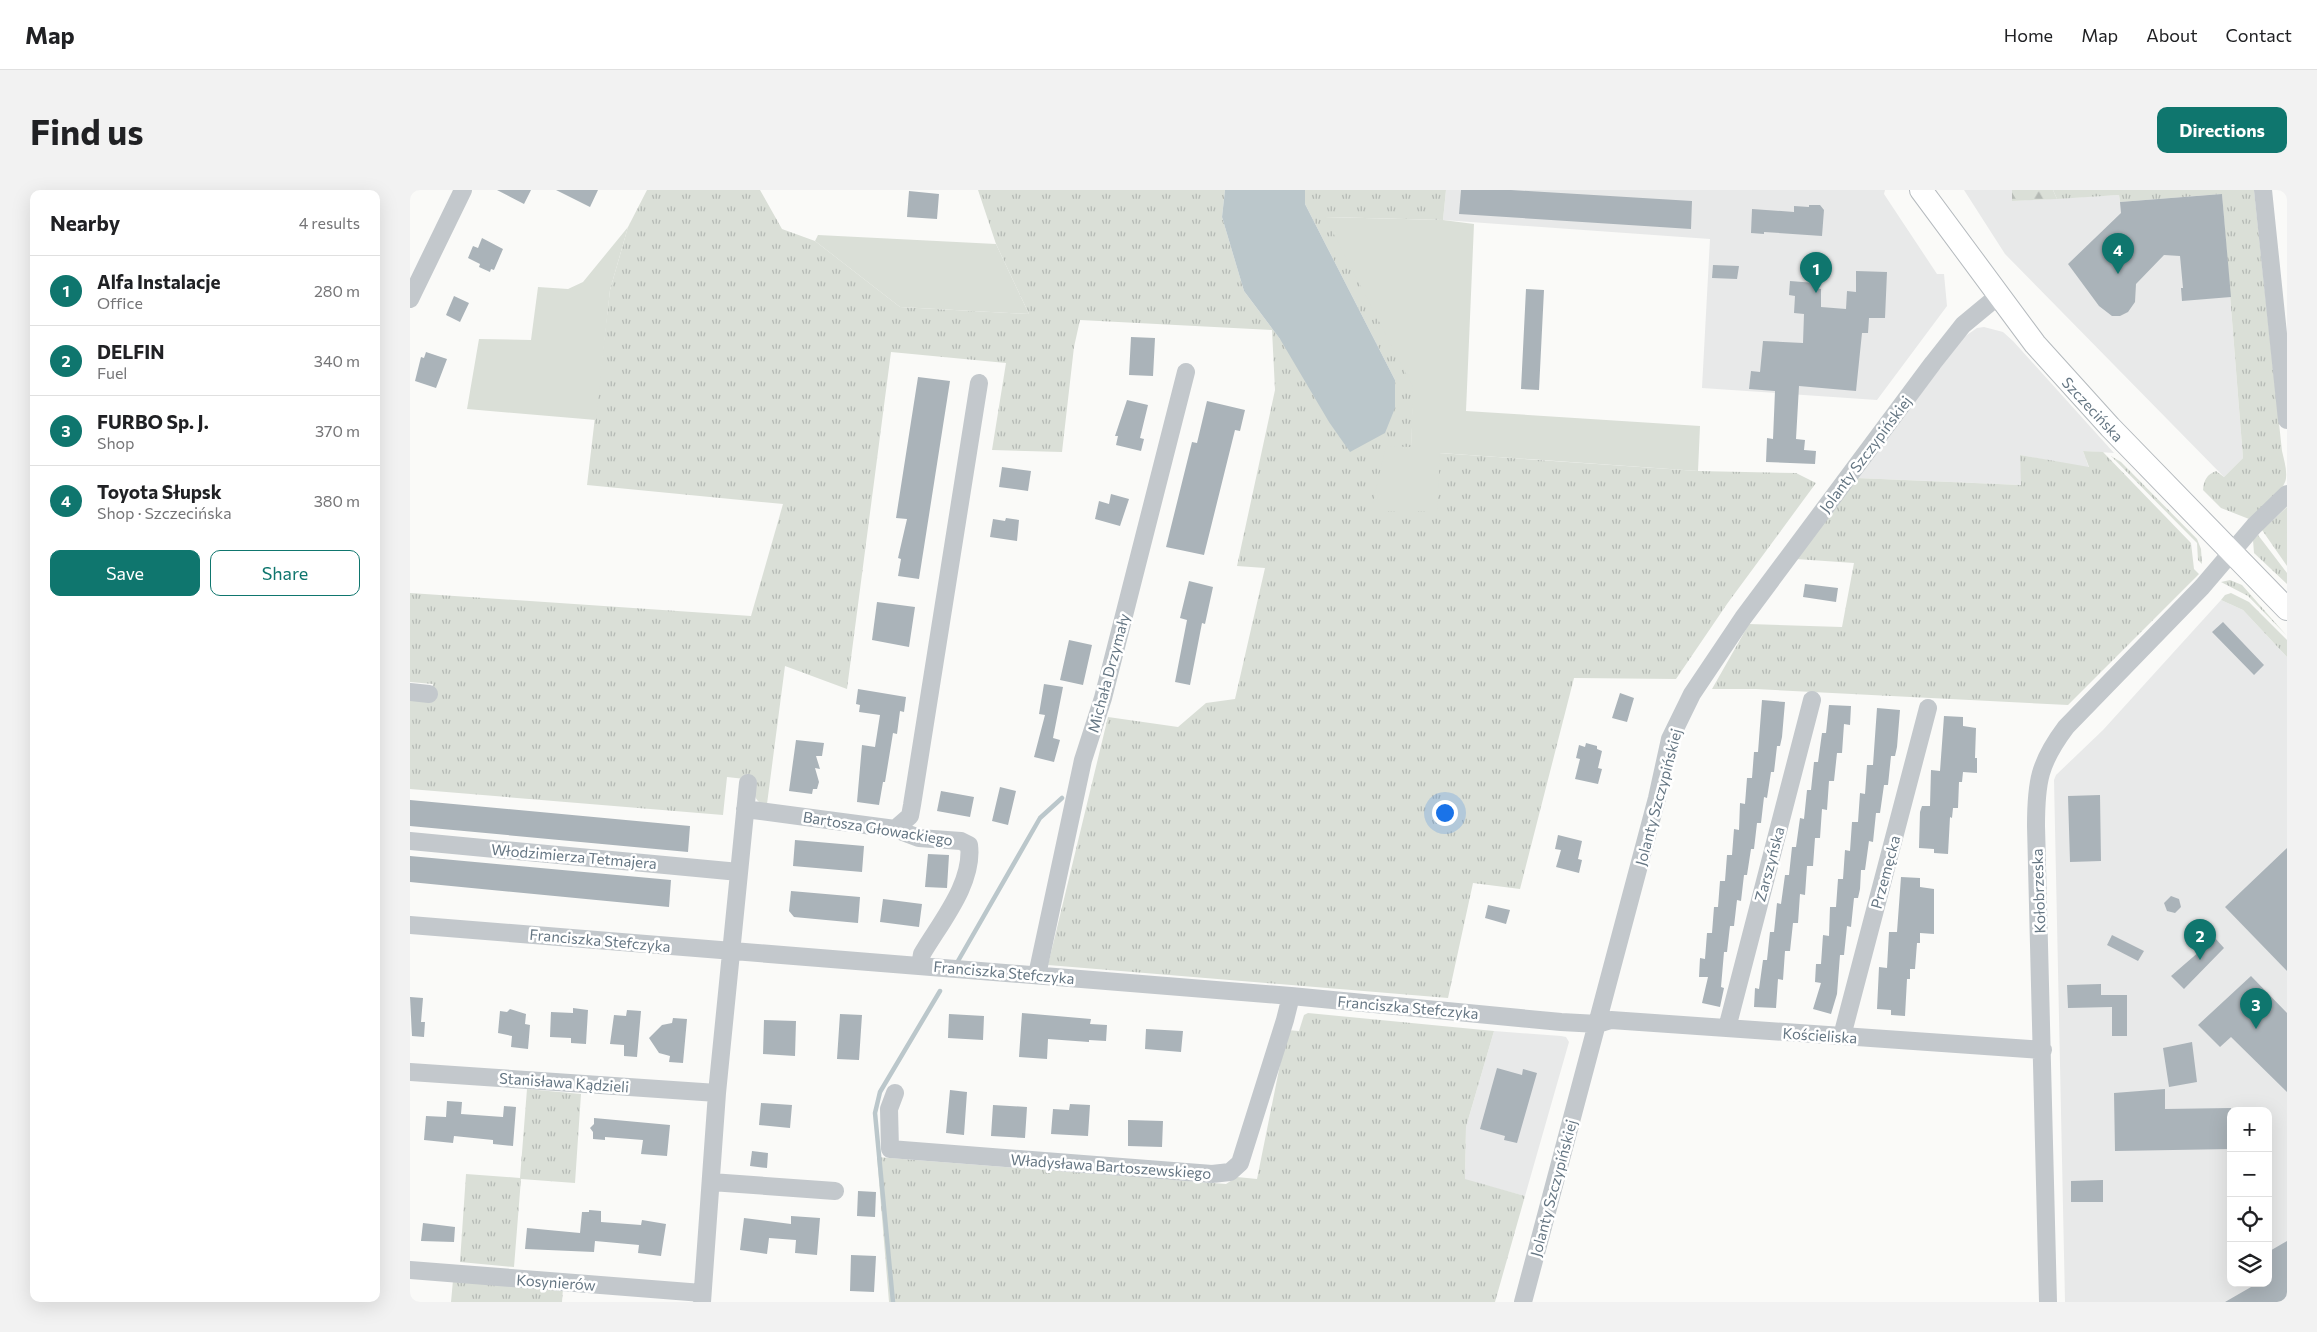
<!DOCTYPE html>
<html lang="en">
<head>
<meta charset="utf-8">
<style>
	body { margin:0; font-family:Commissioner,sans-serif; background:#f2f2f2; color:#202124 }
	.controls { position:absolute; right:15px; bottom:15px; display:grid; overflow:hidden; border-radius:10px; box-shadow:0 5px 20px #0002 }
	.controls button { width:45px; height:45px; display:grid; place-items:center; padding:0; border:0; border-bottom:1px solid #e0e0e0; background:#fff; color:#202124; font:25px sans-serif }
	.you { position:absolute; left:1034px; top:622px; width:18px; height:18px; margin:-12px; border:4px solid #fff; border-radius:50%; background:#1a73e8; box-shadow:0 0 0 8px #1a73e833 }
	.badge { display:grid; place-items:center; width:32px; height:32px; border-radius:50%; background:#0f766e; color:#fff; font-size:16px; font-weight:700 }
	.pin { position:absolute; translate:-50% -41px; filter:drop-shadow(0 1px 2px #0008) }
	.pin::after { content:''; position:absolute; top:26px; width:18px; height:15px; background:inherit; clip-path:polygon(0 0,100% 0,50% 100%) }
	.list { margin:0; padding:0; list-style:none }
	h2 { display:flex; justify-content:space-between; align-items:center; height:65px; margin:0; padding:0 20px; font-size:21px }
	h2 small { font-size:16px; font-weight:400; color:#757577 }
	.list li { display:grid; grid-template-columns:32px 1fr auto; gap:15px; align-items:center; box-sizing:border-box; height:70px; padding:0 20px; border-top:1px solid #e0e0e0 }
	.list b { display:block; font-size:19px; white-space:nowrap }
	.list p { margin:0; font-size:16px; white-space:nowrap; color:#757577 }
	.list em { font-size:16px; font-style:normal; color:#757577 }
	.actions { display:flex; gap:10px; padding:15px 20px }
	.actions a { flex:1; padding:11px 0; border:1px solid #0f766e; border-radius:10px; text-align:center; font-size:18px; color:#0f766e }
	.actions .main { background:#0f766e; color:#fff }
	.icon { flex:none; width:28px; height:28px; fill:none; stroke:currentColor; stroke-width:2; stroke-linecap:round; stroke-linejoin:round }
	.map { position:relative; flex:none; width:1877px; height:1112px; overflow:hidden; border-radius:10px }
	header { display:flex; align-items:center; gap:30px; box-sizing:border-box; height:70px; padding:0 25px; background:#fff; border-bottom:1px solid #e0e0e0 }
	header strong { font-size:24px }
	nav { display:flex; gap:28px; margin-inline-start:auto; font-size:18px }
	.intro { display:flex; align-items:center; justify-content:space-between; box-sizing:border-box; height:120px; padding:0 30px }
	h1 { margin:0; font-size:35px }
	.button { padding:12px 22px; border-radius:10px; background:#0f766e; color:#fff; font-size:18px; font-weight:700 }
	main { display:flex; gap:30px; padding:0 30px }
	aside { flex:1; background:#fff; border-radius:10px; box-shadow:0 5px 20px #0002 }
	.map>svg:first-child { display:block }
	.built { fill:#e8e9e9; fill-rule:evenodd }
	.grass { fill:url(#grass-tufts) }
	.forest { fill:url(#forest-firs) }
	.garden { fill:#dadfd7 }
	.water { fill:#bbc7cb }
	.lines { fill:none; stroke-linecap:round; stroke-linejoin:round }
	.stream { stroke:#bbc7cb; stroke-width:4.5 }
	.building { fill:#aab3b9 }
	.major-casing { stroke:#b5babe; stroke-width:24 }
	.minor { stroke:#c3c8cc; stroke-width:18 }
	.major { stroke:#fff; stroke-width:22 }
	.labels { text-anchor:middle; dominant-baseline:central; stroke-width:5; stroke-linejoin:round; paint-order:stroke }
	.street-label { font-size:15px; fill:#657683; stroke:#fff }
</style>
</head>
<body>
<header>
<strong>Map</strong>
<nav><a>Home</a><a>Map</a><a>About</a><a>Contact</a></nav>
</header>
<div class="intro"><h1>Find us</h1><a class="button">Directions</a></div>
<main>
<aside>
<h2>Nearby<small>4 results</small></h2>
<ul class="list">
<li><span class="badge">1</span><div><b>Alfa Instalacje</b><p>Office</p></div><em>280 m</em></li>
<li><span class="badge">2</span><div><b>DELFIN</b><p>Fuel</p></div><em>340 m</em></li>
<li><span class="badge">3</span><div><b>FURBO Sp. J.</b><p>Shop</p></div><em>370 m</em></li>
<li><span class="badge">4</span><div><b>Toyota Słupsk</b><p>Shop · Szczecińska</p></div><em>380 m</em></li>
</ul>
<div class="actions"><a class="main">Save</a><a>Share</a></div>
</aside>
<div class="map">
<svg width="1877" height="1112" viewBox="0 0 1877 1112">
	<defs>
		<pattern id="grass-tufts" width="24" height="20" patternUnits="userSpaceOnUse" patternTransform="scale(1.25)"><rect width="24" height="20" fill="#dadfd7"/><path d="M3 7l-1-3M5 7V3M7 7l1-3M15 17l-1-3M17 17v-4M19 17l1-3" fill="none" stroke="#b4b9b4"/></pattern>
		<pattern id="forest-firs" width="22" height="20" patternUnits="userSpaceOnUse" patternTransform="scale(1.25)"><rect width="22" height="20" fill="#dadfd7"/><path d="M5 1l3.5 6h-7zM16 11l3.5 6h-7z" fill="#b4b9b4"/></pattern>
	</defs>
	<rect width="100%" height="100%" fill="#fafaf8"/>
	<!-- built -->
	<path class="built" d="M1036,0H1475L1474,4L1527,84H1534L1537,116L1467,210L1292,198L1300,49L1033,30Z
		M1554,0H1602V11L1709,5L1710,12L1812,4L1833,268L1814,287L1595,64Z
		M1574,137L1593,142L1603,151L1704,263L1673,261L1679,278L1610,265L1612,295L1447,288L1554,147L1567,138Z
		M1811,410L1833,420L1877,467V1112H1655L1644,590L1646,585L1693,540ZM1821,921H1858V1093H1821Z
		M1084,841L1151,846L1156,847L1159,852L1115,1006L1055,990L1056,937Z"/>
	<!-- grass -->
	<path class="grass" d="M237,0H350L372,39L405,51L490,117L619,124L586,54L568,0H815L812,27L834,101L870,149L985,190L895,14V0H1036L1033,30L916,27L1004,197L1001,257L1029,263L1288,281L1386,283L1406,293L1317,414L1266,489L1164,488L1110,699L1063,693L1038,808L638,775L698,527L768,537L796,513L825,509L855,378L827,376L865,200L862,140L670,130L664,157L652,262L582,260L596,173L481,162L437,499L375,476L357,614C343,614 344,602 344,590L317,587L313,625L0,599V510L21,512L23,494L0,492V403L341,426L373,314L177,295L200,100L218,37Z
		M1643,0H1844L1872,261C1874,270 1877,279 1876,288C1875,300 1850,324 1839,329L1811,318L1793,300C1794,289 1797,285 1806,281L1814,287L1833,268L1812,4L1710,12L1709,5L1647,9Z
		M1673,261L1693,262L1781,353L1784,379L1789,384L1658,515L1346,499H1302L1339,434L1432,437L1444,373L1386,369L1447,288L1611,295L1610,265L1679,277Z
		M1701,266L1711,272L1787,349L1791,359L1792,374L1788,370L1787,353Z
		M1877,317V376L1852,340Z
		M1848,345L1877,383V394L1844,363L1843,350Z
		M1820,390L1832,395L1877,446L1838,406L1811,392Z
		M1821,403L1839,412L1877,450V467L1833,420L1811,410L1815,405Z
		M898,823L1084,841L1056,937L1055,989L1115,1006L1085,1112H479L467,967L816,994L827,987L847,989L877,840L889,841L894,825Z
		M117,899L171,904L165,993L111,989L104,1077L50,1072L56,984L110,988Z
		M43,1090L153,1098L152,1112H41Z"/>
	<!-- forest -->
	<path class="forest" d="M1602,0H1643L1647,9L1602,11Z"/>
	<!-- garden -->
	<path class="garden" d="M915,27L1033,30L1064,34L1056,221L1290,236L1288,281L1030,263L1027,321H961L976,256L1001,257L1003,197Z
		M218,37L200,100L186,230L57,219L69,149L121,150L128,97L158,99L173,92Z
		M408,45L586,54L619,124L490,117L405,51Z"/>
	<!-- water -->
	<path class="water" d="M815,0H895V14L985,190V218L975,243L940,262L919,232L870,149L834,101L812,27Z"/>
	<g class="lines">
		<!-- stream -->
		<path class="stream" d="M548,771L630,628L652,608
			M483,1112L465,923L470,902L530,801"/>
	</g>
	<!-- building -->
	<path class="building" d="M87,0H121L114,14Z
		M146,0H188L180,17Z
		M1051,0H1101L1282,11L1281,39L1049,24Z
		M499,1L529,4L527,29L497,27Z
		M1812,4L1821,107L1772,111L1771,98H1773L1770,66L1754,65L1726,94L1725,112L1718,122L1710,126H1702L1689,116L1658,74L1711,23L1710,12Z
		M1399,15H1410L1414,20L1412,46L1354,42V44L1341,43L1342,19L1384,22V16L1399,17Z
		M72,48L93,59L84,80L81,79L80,82L69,77L70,74L58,68L63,56L68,58Z
		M1303,75L1329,76L1327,89L1302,88Z
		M1446,81L1477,82L1475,128H1459L1458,143H1452L1446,201L1389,196L1386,249L1395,250L1394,260L1406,261L1405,274L1356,272L1357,248L1363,249L1365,201L1339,199L1341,181L1350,182L1353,151L1393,153L1394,124L1384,123L1385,106L1379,105L1380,91L1405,93V98L1411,99V117L1436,119L1437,101L1446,102Z
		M1116,99L1134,100L1129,200L1111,199Z
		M44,106L59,113L50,132L36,125Z
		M721,147L745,148L743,186L719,185Z
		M16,162L37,169L26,198L5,191L11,167L14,168Z
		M508,187L540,191L509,389L488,386L491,369L488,368L497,329L486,328Z
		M717,210L738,215L730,248L734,249L731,261L706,255L708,246H705Z
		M797,211L835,220L830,241L825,240L794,365L756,357L782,252L787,253Z
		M592,277L621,281L618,301L589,297Z
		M701,304L719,309L710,336L685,329L689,311L699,314Z
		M596,328L609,330L607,351L580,347L583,329L595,331Z
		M779,391L803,397L795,434L792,433L780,495L765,492L777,430L770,428Z
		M1395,394L1428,398L1426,412L1393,407Z
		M467,412L505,417L499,457L462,450Z
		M1813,432L1854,475L1844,485L1802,442Z
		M659,450L682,455L673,495L650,490Z
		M634,494L653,497L643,548L650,550L644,572L624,567L635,525L629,524Z
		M448,499L496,507L494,522L490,521L487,544L483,543L475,592H473L469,615L447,612L452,555L465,557L470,525L449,522L450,515L446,514Z
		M1210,503L1224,508L1217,532L1202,528Z
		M1352,510L1375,512L1372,547L1370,556H1367L1364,582H1361L1357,608L1354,607L1351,633H1347L1344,659H1341L1337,685H1334L1331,711L1327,710L1324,736H1320L1317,762H1314L1311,797L1314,798L1310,817L1292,813L1298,787H1289L1290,768L1295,769L1297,743H1302L1304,717H1308L1310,691H1315L1317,665H1322L1324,639L1329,640L1330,613L1335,614L1337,588H1342L1344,562H1348Z
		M1419,515L1441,516L1440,535L1434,534L1432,563H1427L1424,591H1419L1417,620L1412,619L1410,648H1405L1403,676H1397L1395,705L1390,704L1388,733H1383L1380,761H1375L1373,790L1368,789L1366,818L1344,817L1345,798L1349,799L1353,770H1357L1360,742H1364L1367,713L1371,714L1375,685H1379L1382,657H1386L1390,628L1394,629L1397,600H1401L1404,572H1408L1412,543H1416Z
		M1467,518L1490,520L1487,557L1485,566H1481L1478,595H1474L1470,623H1466L1463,652L1459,651L1455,680H1451L1450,699L1448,708H1444L1441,737L1437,736L1434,765H1430L1427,804L1421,824L1403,819L1411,793L1405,792L1406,774H1411L1413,745L1419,746L1420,717H1426L1428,689H1433L1435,660L1440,661L1442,632H1448L1450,603L1455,604L1457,575H1463Z
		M1534,526L1553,527V536L1566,538L1565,568H1567V583L1553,582L1552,592H1549L1548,618H1543L1542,628L1540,627L1538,664L1524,663V659L1509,658L1510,622L1512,616H1520L1521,580L1530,581Z
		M386,550L414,553L412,566H406L410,579L405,578L409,592L407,599H403L402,604L379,601Z
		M1176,553L1187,556V559L1192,561L1188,578L1192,579L1188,594L1165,589L1170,569L1166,568L1169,555L1175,557Z
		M590,597L606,601L598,635L582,631Z
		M531,601L564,607L560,627L527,621Z
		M1690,605L1691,671L1660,672L1658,606Z
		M0,610L280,636L278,662L0,636Z
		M1148,645L1172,651L1168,669L1172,670L1169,683L1146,677L1151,660L1145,659Z
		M385,650L454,656L452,682L383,676Z
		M1877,658V781L1815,717Z
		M518,664L539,665L537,698L515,697Z
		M0,666L261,690L259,717L0,692Z
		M1491,687L1510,688V697L1524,699V744L1510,743V753H1507L1505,779H1500V789H1497L1495,826L1481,825V820L1467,819L1469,777L1477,778L1479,742H1487Z
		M381,701L450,707L448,733L384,727L379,721Z
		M1761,706L1769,709L1771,717L1765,723L1757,721L1754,713Z
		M473,709L512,714L509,737L470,732Z
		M1078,715L1100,720L1096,734L1075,728Z
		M1702,745L1734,761L1728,771L1697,755Z
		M1805,748L1814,758L1774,799L1761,786Z
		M1841,786L1877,823V902L1821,847L1810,857L1788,835Z
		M1691,794V805H1717V846H1702V817L1658,818L1657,795Z
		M0,807L13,808L11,832H15L14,847L2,846Z
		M163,818L178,820L176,854L161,853V848L140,847L141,822L163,823Z
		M100,819L116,824L115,834L120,835L118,859L101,857L102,846L88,843L90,821L97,822Z
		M217,820L231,821L227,867L214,866V855L200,854L204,825L216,826Z
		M612,823L681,829L680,834L697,835L696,851L679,850V852L638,849L637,869L609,867Z
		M430,824L452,825L449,870L427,869Z
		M539,824L574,826L573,850L538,848Z
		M263,828L277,829L273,873L259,872L260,866L249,863L239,848L252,835L262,833Z
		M354,830L386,831L385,866L353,864Z
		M736,839L773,841L771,862L735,859Z
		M1782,852L1787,892L1759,897L1753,858Z
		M1087,878L1112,885L1113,879L1127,883L1107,953L1094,950L1095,946L1070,939Z
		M1755,899V919L1821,918V959L1705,961L1704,903Z
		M540,900L557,902L554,945L536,943Z
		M37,911L52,912L51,924L93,927L94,916L106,917L103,956L83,954V950L44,946L43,953L14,950L16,926L36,927Z
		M351,913L382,915L380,938L349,935Z
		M660,914L680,915L678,946L641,944L643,919L659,920Z
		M583,915L617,917L615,948L581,946Z
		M184,928L260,935L257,966L231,964L233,950L195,947V950L183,949V942L180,938L184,934Z
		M718,930L753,931L752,957L718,956Z
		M342,961L358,963L357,978L340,976Z
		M1693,990V1012H1661V991Z
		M448,1001L466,1002L465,1027L447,1026Z
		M179,1020L191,1021V1032L231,1035L232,1030L256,1034L251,1066L228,1063L229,1055L185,1051L184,1062L115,1059L117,1038L170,1043L172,1022H179Z
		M381,1026L410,1028L407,1065L385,1063L386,1050L359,1048L357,1064L330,1060L334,1028L381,1034Z
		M13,1033L45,1037L44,1052L11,1051Z
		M1877,1051V1112H1815L1848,1093H1858V1062Z
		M441,1065L466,1066L464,1102L440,1101Z"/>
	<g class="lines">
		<defs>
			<path id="major" d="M1511,0L1625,154L1700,237L1877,419"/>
		</defs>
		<!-- major casing -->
		<use href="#major" class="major-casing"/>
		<!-- minor -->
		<path class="minor" d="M1853,0L1877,230
			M0,109L53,0
			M0,502L19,504
			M335,619L485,639L509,648L551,651L559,655C564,693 530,733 512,764L510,776
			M485,639L500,626L502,615L569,193
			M0,651L329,682
			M0,735L881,806L1151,832L1188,834L1201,830L1633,860
			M627,785L673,570L693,508L776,182
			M1317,838L1402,510
			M1432,846L1518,518
			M0,882L307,903
			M485,903L479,919L480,959L802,984L820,982L830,973L875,830L881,806
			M301,992L425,1001
			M0,1080L292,1103
			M292,1112L307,903L338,593
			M1113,1112L1247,608L1260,549L1282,504L1333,428L1523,173L1553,135L1588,106
			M1638,1112L1626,636C1626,592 1629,573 1656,537L1792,397L1844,336L1877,304"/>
		<!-- major -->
		<use href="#major" class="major"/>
	</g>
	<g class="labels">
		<!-- street labels -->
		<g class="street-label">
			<text transform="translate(1683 219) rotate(47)">Szczecińska</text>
			<text transform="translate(1455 264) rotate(-53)">Jolanty Szczypińskiej</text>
			<text transform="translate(698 483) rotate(-75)">Michała Drzymały</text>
			<text transform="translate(1248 607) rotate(-75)">Jolanty Szczypińskiej</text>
			<text transform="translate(468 638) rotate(9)">Bartosza Głowackiego</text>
			<text transform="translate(164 666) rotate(5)">Włodzimierza Tetmajera</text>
			<text transform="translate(1359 674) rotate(-75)">Zarszyńska</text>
			<text transform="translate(1475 682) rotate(-75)">Przemęcka</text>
			<text transform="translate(1628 701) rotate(-92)">Kołobrzeska</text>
			<text transform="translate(190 750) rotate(5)">Franciszka Stefczyka</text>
			<text transform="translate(594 782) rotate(5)">Franciszka Stefczyka</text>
			<text transform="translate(998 817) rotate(5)">Franciszka Stefczyka</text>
			<text transform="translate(1410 845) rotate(4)">Kościeliska</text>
			<text transform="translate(154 892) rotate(4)">Stanisława Kądzieli</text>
			<text transform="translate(701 976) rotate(4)">Władysława Bartoszewskiego</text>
			<text transform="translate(1143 998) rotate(-75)">Jolanty Szczypińskiej</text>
			<text transform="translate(146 1092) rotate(4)">Kosynierów</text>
		</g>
	</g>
</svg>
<div class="controls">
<button>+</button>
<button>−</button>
<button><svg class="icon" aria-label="locate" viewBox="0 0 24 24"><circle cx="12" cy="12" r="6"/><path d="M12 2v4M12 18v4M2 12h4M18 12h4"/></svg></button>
<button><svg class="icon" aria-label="layers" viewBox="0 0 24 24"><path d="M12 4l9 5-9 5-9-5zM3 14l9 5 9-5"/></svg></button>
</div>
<div class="you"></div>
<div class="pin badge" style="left:1406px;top:103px">1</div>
<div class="pin badge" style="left:1790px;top:770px">2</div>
<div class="pin badge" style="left:1846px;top:839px">3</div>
<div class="pin badge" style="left:1708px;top:84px">4</div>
</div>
</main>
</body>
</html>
